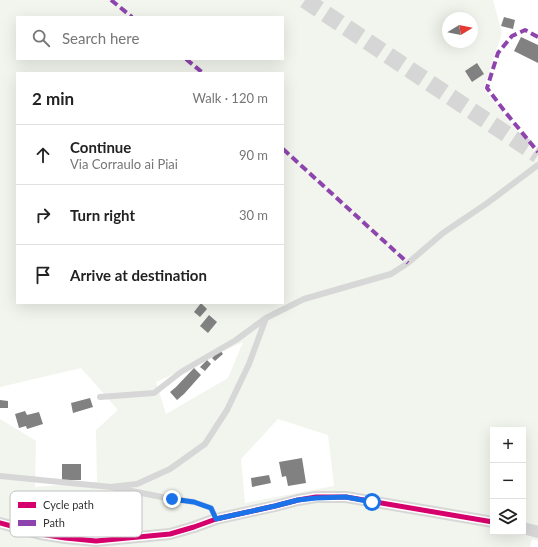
<!DOCTYPE html>
<html lang="en">
<head>
<meta charset="utf-8">
<style>
	body { margin:0; font-family:Lato,sans-serif; background:#f6f6f6; color:#222 }
	.controls { position:absolute; right:12px; bottom:12px; display:grid; overflow:hidden; border-radius:0px; box-shadow:0 4px 16px #0002 }
	.controls button { width:36px; height:36px; display:grid; place-items:center; padding:0; border:0; border-bottom:1px solid #e0e0e0; background:#fff; color:#222; font:20px sans-serif }
	.compass { position:absolute; left:442px; top:12px; width:36px; height:36px; border-radius:50%; background:#fff; box-shadow:0 4px 16px #0002; rotate:80deg }
	.stop { position:absolute; width:12px; height:12px; margin:-9px; border:3px solid #1a73e8; border-radius:50%; background:#fff }
	.stop.end { background:#1a73e8; border-color:#fff; box-shadow:0 1px 4px #0008 }
	.list { margin:0; padding:0; list-style:none }
	h2 { display:flex; justify-content:space-between; align-items:center; height:52px; margin:0; padding:0 16px; font-size:17px }
	h2 small { font-size:13px; font-weight:400; color:#767676 }
	.list li { display:grid; grid-template-columns:26px 1fr auto; gap:12px; align-items:center; box-sizing:border-box; height:60px; padding:0 16px; border-top:1px solid #e0e0e0 }
	.list b { display:block; font-size:15px; white-space:nowrap }
	.list p { margin:0; font-size:13px; white-space:nowrap; color:#767676 }
	.list em { font-size:13px; font-style:normal; color:#767676 }
	.icon { flex:none; width:22px; height:22px; fill:none; stroke:currentColor; stroke-width:2; stroke-linecap:round; stroke-linejoin:round }
	.map { position:relative; flex:none; width:538px; height:547px; overflow:hidden }
	.search { position:absolute; background:#fff; box-shadow:0 4px 16px #0002; left:16px; top:16px; width:268px; height:44px; display:flex; align-items:center; gap:10px; box-sizing:border-box; padding:0 14px; border-radius:0px; color:#767676; font-size:15px }
	.panel { position:absolute; background:#fff; box-shadow:0 4px 16px #0002; left:16px; top:72px; width:268px; height:232px; border-radius:0px }
	.map>svg:first-child { display:block }
	.green { fill:#f1f5ed; fill-rule:evenodd }
	.building { fill:#818181 }
	.lines { fill:none; stroke-linecap:round; stroke-linejoin:round }
	.secondary-tunnel { stroke:#d6d6d6; stroke-width:17; stroke-dasharray:17 8; stroke-linecap:butt }
	.service { stroke:#d7d7d7; stroke-width:6 }
	.minor { stroke:#d7d7d7; stroke-width:12 }
	.quiet { stroke:#8e44ad; stroke-width:4; stroke-dasharray:8 4; stroke-linecap:butt }
	.cycleway-casing { stroke:#fff; stroke-width:8 }
	.cycleway { stroke:#d6006c; stroke-width:5 }
	.route { stroke:#1a73e8; stroke-width:5 }
	.key { fill:#fff; stroke:#c2c2c2; stroke-width:1 }
	.key-label { font-size:11px; fill:#333 }
</style>
</head>
<body>
<div class="map">
<svg width="538" height="547" viewBox="0 0 538 547">
	<rect width="100%" height="100%" fill="#fff"/>
	<!-- green -->
	<path class="green" d="M0,0H493L502,33L484,89L538,157V541L532,539L530,547H0V419L36,441L35,487L97,482L96,430L118,410L81,368L0,387ZM17,17H283V59H17ZM448,18H472V42H448ZM17,73H283V303H17ZM243,342L228,378L166,414L156,382ZM278,419L328,435L334,486L245,503L241,459ZM493,430H523V532H493Z"/>
	<!-- building -->
	<path class="building" d="M504,17L515,20L513,29L501,26Z
		M521,37L538,45V63L514,51Z
		M477,63L484,74L472,82L465,71Z
		M201,303L207,309L200,317L194,312Z
		M209,315L217,322L208,333L200,326Z
		M220,350L223,354L215,361L212,358Z
		M207,360L211,364L205,371L200,367Z
		M194,368L201,375L184,394L177,400L170,392L176,387Z
		M90,398L93,407L73,413L71,403Z
		M0,400L8,401V408H0Z
		M25,411L27,415L39,412L43,424L27,429L26,426L19,428L15,414Z
		M302,458L306,483L288,486L286,476L282,477L279,462Z
		M62,464H81V480H62Z
		M269,475L271,483L252,487L251,478Z"/>
	<g class="lines">
		<!-- secondary-tunnel -->
		<path class="secondary-tunnel" d="M305,0L538,155"/>
		<!-- service -->
		<path class="service" d="M100,397L154,393L181,372L236,340L266,318L304,299L391,274L408,263L443,233L486,204L538,165
			M0,476L111,487L172,499L194,502L211,508L216,519
			M111,487L137,484L170,469L205,444L227,410L249,364L266,318"/>
		<!-- minor -->
		<path class="minor" d="M0,523L40,534L65,538L96,541L170,534L194,527L216,519L275,506L298,500L316,497H346L493,522
			M523,528L538,532"/>
		<!-- quiet -->
		<path class="quiet" d="M111,0L132,17
			M538,37L525,30L512,36L498,53L487,88L506,113L538,152
			M186,59L203,73
			M283,149L408,263"/>
		<defs>
			<path id="cycleway" d="M0,523L40,534L65,538L96,541L170,534L194,527L216,519L275,506L298,500L316,497H346L493,522"/>
		</defs>
		<!-- cycleway casing -->
		<use href="#cycleway" class="cycleway-casing"/>
		<!-- cycleway -->
		<use href="#cycleway" class="cycleway"/>
	</g>
	<g class="lines">
		<!-- route -->
		<path class="route" d="M172,499L194,502L211,508L216,519L275,506L298,500L316,498L346,497L372,502"/>
	</g>
	<!-- legend -->
	<rect x="10" y="491" width="132" height="46" rx="6" class="key"/>
	<rect x="18" y="502" width="18" height="6" fill="#d6006c"/>
	<rect x="18" y="520" width="18" height="6" fill="#8e44ad"/>
	<g class="key-label">
		<text x="43" y="509">Cycle path</text>
		<text x="43" y="527">Path</text>
	</g>
</svg>
<div class="controls">
<button>+</button>
<button>−</button>
<button><svg class="icon" aria-label="layers" viewBox="0 0 24 24"><path d="M12 4l9 5-9 5-9-5zM3 14l9 5 9-5"/></svg></button>
</div>
<svg class="compass" viewBox="-18 -18 36 36"><path d="M0-13l5 13h-10z" fill="#e53935"/><path d="M0 13l5-13h-10z" fill="#767676"/></svg>
<div class="stop" style="left:372px;top:502px"></div>
<div class="stop end" style="left:172px;top:499px"></div>
<div class="search"><svg class="icon" aria-label="search" viewBox="0 0 24 24"><circle cx="10" cy="10" r="6"/><path d="M15 15l6 6"/></svg>Search here</div>
<section class="panel">
<h2>2 min<small>Walk · 120 m</small></h2>
<ul class="list">
<li><svg class="icon" aria-label="ahead" viewBox="0 0 24 24"><path d="M12 20V5M6 11l6-6 6 6"/></svg><div><b>Continue</b><p>Via Corraulo ai Piai</p></div><em>90 m</em></li>
<li><svg class="icon" aria-label="right" viewBox="0 0 24 24"><path d="M7 20v-9h11M14 6l5 5-5 5"/></svg><div><b>Turn right</b></div><em>30 m</em></li>
<li><svg class="icon" aria-label="arrive" viewBox="0 0 24 24"><path d="M6 21V4h12l-3 4 3 4H6"/></svg><div><b>Arrive at destination</b></div></li>
</ul>
</section>
</div>
</body>
</html>
